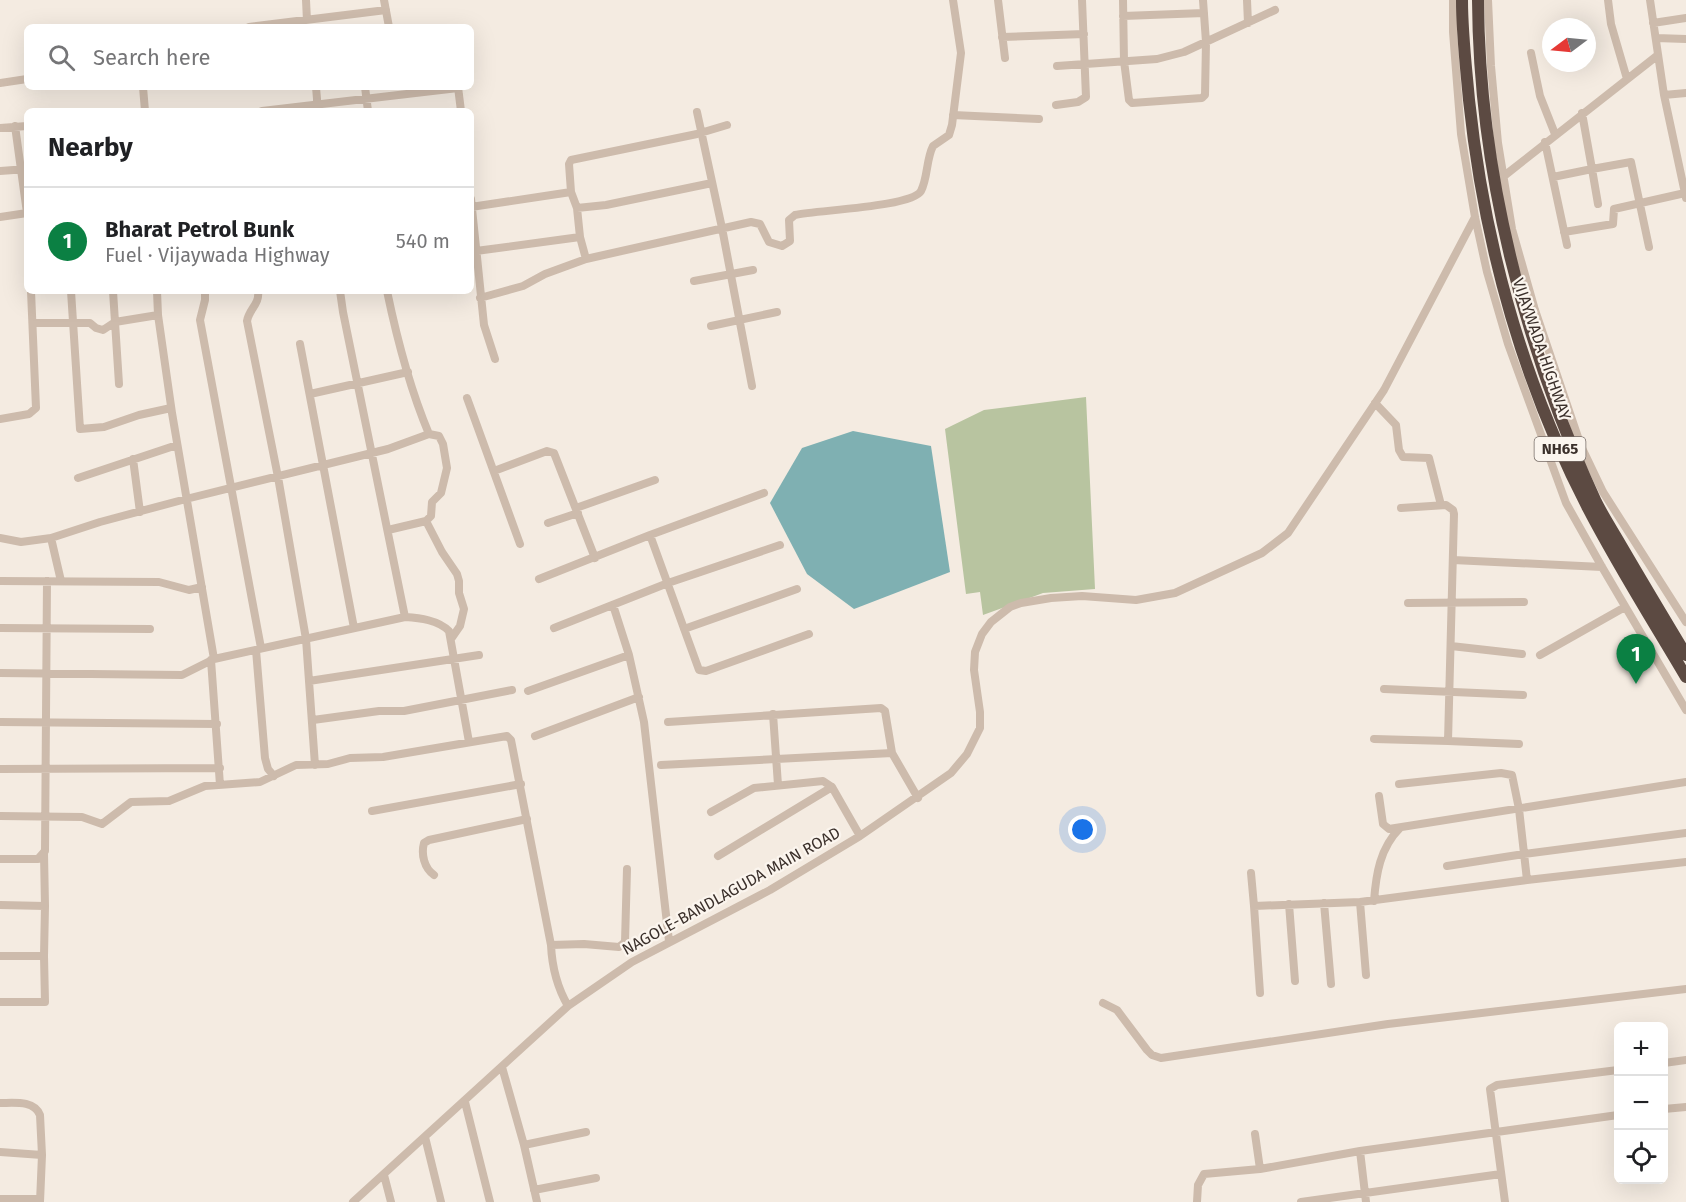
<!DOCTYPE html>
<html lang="en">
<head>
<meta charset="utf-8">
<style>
	body { margin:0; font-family:"Fira Sans",sans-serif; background:#f6f6f6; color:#202124 }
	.controls { position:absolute; right:18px; bottom:18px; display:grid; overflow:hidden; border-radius:9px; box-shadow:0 6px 24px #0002 }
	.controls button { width:54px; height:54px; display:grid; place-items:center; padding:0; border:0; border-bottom:2px solid #e0e0e0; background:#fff; color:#202124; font:30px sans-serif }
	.compass { position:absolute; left:1542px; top:18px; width:54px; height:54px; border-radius:50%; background:#fff; box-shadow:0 6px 24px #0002; rotate:254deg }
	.you { position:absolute; left:1083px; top:830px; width:21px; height:21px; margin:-15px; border:4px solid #fff; border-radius:50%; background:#1a73e8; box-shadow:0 0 0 9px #1a73e833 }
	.badge { display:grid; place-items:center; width:39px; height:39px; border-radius:50%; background:#0b8043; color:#fff; font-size:20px; font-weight:700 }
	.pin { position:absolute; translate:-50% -50px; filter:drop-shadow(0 2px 3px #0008) }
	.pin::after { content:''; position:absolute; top:32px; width:21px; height:18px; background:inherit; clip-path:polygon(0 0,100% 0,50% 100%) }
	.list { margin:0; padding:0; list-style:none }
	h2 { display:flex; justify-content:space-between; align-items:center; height:78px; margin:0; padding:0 24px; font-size:26px }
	h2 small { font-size:20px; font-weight:400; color:#757577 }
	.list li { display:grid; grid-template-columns:39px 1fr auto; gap:18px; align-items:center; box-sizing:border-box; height:108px; padding:0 24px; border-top:2px solid #e0e0e0 }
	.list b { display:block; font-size:22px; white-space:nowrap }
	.list p { margin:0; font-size:20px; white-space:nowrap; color:#757577 }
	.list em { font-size:20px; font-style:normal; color:#757577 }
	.icon { flex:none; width:33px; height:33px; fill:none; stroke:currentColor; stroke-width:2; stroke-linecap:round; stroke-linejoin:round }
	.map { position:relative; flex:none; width:1686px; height:1202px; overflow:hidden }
	.search { position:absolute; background:#fff; box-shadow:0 6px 24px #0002; left:24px; top:24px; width:450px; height:66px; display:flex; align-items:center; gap:15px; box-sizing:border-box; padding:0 21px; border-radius:9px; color:#757577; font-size:22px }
	.panel { position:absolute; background:#fff; box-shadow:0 6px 24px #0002; left:24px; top:108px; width:450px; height:186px; border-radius:9px }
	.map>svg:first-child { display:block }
	.green { fill:#b8c4a0 }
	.water { fill:#7fb0b2 }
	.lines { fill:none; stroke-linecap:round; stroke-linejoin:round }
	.minor { stroke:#cdbbac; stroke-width:8 }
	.highway { stroke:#5c4a42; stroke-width:12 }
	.labels { text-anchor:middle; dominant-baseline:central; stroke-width:4.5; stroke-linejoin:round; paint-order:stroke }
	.shield { fill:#fbf5ee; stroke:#756b66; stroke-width:1.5 }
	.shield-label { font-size:15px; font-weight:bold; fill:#3b302b }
	.street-label { font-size:16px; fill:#3b302b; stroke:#fbf5ee }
</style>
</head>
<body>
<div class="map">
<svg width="1686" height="1202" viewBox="0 0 1686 1202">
	<rect width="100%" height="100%" fill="#f4ebe1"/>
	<!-- green -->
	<path class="green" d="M1086,397L1095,589L1043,593L983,615L980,592L966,594L945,429L984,410Z"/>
	<!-- water -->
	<path class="water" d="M853,431L931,446L950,572L854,609L807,574L770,503L802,448Z"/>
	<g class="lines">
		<!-- minor -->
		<path class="minor" d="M306,0L307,21
			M384,0L389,27
			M998,0L1005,58
			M1123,0L1124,61L1129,100L1132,103L1202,98L1205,95L1206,42L1203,0
			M1247,0L1248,23
			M1453,0V32L1461,134L1475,217L1487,272L1508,344L1566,503L1602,567L1686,710
			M1488,0L1491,66L1498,143L1512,229L1535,310L1581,446L1603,492L1686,622
			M1608,0L1611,24L1627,79
			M1650,0L1664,95L1686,198
			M1123,16L1204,13
			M1653,23L1686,18
			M249,27L386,10
			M1002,37L1084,34
			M1656,38L1686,39
			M1531,53L1540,96L1555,134
			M1057,66L1157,59L1184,52L1275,10
			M0,83L27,79
			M143,87L145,111
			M316,87L318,111
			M365,87L368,111
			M458,87L461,111
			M1664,95L1686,93
			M1056,105L1078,102L1086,97L1082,0
			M262,111L458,88
			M697,112L722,228L752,386
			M1582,113L1592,169L1631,162L1649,247
			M953,115L1039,119
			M15,126L27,213
			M0,128L27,126
			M1545,142L1567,245
			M0,171L27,169
			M1504,176L1658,55
			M1553,177L1592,169L1598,204
			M471,199L484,325L495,359
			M471,207L571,192
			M577,208L606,205L712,183
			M0,217L27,213
			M1564,232L1613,224L1614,209L1685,193
			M476,251L580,237
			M586,259L580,237L577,208L571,192L569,164L571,160L697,134L727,125
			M694,281L753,270
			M71,291L80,429L104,427L139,415L171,408
			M113,291L119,384
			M157,291L158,315L172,413L214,659
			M205,291V300L200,320L261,648
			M258,291C260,304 249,309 247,321L278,477L306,639L315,765
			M340,291L343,312L405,617
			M480,298L523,286L545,274L586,259L751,222L760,224L769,242L782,246L790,241L789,220L795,215C817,210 912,207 921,191C928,177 926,160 933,146L949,135L952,125L961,53L953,0
			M33,323H90L96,328L103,330L115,322L158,315
			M711,326L777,312
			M300,344L354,628
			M310,394L408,372
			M467,398L520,544
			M1375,403L1396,425L1399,450L1403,457L1429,458L1441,505
			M0,419L29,414L36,408L31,291
			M133,459L140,512
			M494,471L547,451L554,453L595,558
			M78,478L177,445
			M576,508L655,480
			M1401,508L1446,505L1453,510L1454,514L1448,741L1519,744
			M426,521L442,552L457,574L459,581V593L464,609L460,626L451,639
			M548,523L578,513
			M388,530L426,521L431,516L432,502L441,493L447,468L443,444L439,436L429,434
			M650,535L699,670L706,671L809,634
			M0,538L21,542L51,538L100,522L186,499L388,449L429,434C410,389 397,339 387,291
			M51,538L61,581
			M1453,560L1602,567
			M539,579L650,535L764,493
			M0,581L159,582L189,590L202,587
			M1408,603L1524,602
			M613,605L629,655L644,722L669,941
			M0,628L150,629
			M554,628L668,583L780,545
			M684,629L797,589
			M1451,646L1522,654
			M256,650L265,758L268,769L274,776
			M1540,655L1625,607
			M211,660L220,785
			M0,673L182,675L214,659L405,617C420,618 438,620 449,631L469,742
			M309,681L479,655
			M1384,689L1523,695
			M528,691L629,655
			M773,714L778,785
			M313,720L379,711H404L512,690
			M0,722L217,724
			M668,722L881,708L885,711L892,753L918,798
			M535,736L639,697
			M1374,739L1448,741
			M661,765L892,753
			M0,769L220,768
			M1399,784L1501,773L1512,775L1519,809L1527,880
			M1379,796L1383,824L1389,829L1686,782
			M372,811L521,784
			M711,812L754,788L823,781L832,787L860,836
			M0,816L82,817L102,824L131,802L169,801L205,786L260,782L296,765L328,764L350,758L383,757L507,736L511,740L551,945C552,967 557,987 568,1006
			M44,853L45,906
			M718,856L832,787
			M0,859H38L45,851L47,581
			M1447,866L1524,854L1686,833
			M1251,873L1254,906L1360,902L1527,880L1686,862
			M434,875C424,868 421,854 424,843L429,840L527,819
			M1374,901C1376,874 1380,848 1400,828
			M1360,902L1366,975
			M1324,903L1331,984
			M1289,904L1295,981
			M0,905L45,906L44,956H0
			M1254,906L1260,993
			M551,945L584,944L619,947L625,942L627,869
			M0,1002H45L44,956
			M1103,1003L1117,1010L1147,1050L1152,1055L1161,1058L1388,1024L1686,989
			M1664,1063L1686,1060
			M502,1067L524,1145L537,1202
			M465,1102L490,1202
			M0,1103C14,1103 34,1100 40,1115L42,1155L40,1202
			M1664,1109L1686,1107
			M1255,1134L1260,1169
			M425,1137L441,1202
			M524,1145L586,1132
			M1360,1151L1366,1202
			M0,1152L42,1155
			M384,1175L391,1202
			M534,1190L596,1178
			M0,1199H40
			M353,1202L568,1006L632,962L770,890L860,836L951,773L967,754L980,728V712L974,670L975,652L982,634L991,622L1010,607L1021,603L1051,598L1082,596L1136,600L1175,593L1262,553L1288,533L1384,390L1475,217
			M1197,1202L1198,1185L1204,1174L1260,1169L1360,1151L1618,1115
			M1301,1202L1501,1174
			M1505,1202L1490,1089L1497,1085L1618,1070"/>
		<!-- highway -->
		<path class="highway" d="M1462,0C1462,34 1466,66 1469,100C1484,241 1522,381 1588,508C1618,566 1653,621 1686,677
			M1478,0C1479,173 1524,345 1596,502C1604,518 1614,533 1623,549C1644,585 1665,620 1686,655"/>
	</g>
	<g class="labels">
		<!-- shield labels -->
		<rect class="shield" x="1534.5" y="437" width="51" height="24" rx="4.5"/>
		<g class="shield-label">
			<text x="1560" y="449">NH65</text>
		</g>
		<!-- street labels -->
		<g class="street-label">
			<text transform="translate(1542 349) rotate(71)">VIJAYWADA HIGHWAY</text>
			<text transform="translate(731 891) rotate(-29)">NAGOLE-BANDLAGUDA MAIN ROAD</text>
		</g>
	</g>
</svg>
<div class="controls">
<button>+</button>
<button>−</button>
<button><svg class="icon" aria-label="locate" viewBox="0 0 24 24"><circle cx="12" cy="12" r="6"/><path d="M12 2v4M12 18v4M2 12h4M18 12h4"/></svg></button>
</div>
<svg class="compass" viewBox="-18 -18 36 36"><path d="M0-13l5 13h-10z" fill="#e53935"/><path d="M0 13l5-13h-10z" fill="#757577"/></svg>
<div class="you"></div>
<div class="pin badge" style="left:1636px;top:684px">1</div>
<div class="search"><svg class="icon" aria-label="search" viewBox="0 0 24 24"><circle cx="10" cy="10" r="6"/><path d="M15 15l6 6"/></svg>Search here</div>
<section class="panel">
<h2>Nearby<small></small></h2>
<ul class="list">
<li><span class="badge">1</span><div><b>Bharat Petrol Bunk</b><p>Fuel · Vijaywada Highway</p></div><em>540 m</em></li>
</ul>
</section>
</div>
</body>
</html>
